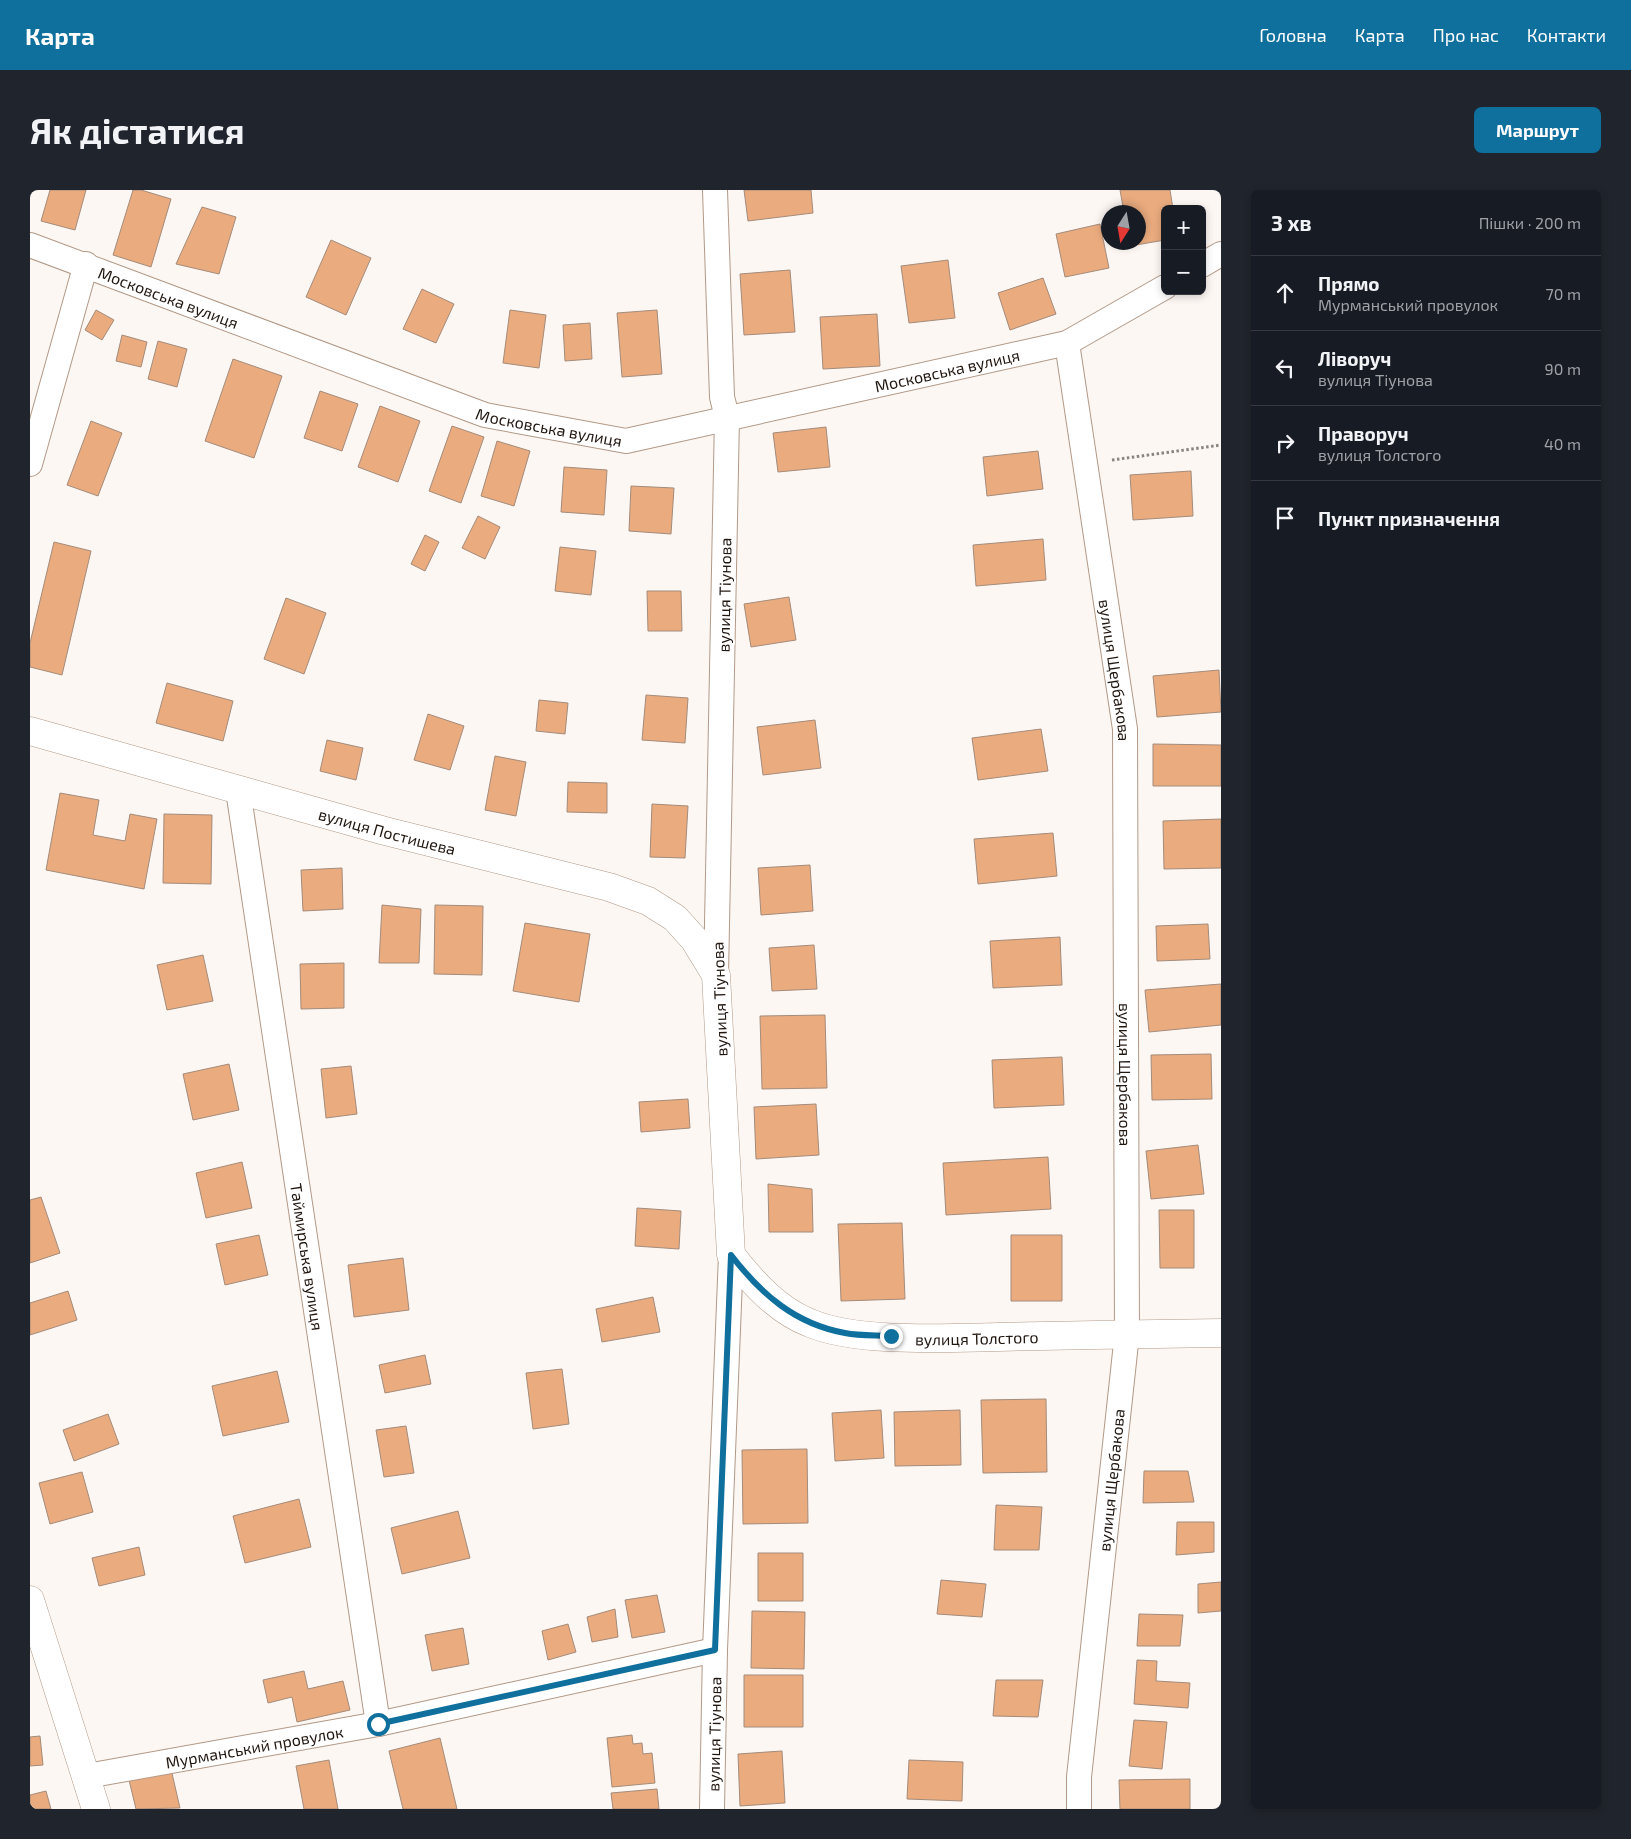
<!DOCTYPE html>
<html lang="uk">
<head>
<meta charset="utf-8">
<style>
	body { margin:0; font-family:"Exo 2",sans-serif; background:#20242c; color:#f1f3f6 }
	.controls { position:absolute; right:15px; top:15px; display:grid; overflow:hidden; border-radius:8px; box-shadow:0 2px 8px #0003 }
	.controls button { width:45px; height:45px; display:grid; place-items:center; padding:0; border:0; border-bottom:1px solid #363941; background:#171b24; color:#f1f3f6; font:25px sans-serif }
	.compass { position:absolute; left:1071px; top:15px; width:45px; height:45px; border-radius:50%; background:#171b24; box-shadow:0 2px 8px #0003; rotate:191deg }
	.stop { position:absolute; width:15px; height:15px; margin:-11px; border:4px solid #0f6f9d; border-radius:50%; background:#fff }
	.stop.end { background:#0f6f9d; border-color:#fff; box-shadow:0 1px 5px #0008 }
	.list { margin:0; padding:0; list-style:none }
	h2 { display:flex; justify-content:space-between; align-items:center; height:65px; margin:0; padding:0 20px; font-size:21px }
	h2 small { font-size:16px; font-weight:400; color:#9ea1a6 }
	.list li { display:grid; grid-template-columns:32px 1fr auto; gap:15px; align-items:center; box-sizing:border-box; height:75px; padding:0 20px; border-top:1px solid #363941 }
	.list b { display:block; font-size:19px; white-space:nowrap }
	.list p { margin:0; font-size:16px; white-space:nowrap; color:#9ea1a6 }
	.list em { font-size:16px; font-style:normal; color:#9ea1a6 }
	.icon { flex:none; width:28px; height:28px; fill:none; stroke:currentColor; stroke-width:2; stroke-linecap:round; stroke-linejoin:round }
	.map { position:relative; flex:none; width:1191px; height:1619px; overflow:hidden; border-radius:8px }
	header { display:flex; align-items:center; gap:30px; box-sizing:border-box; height:70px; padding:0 25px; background:#0f6f9d; color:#fff }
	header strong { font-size:24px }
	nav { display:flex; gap:28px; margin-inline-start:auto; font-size:18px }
	.intro { display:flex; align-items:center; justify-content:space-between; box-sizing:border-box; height:120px; padding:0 30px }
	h1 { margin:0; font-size:35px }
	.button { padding:12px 22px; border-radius:8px; background:#0f6f9d; color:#fff; font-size:18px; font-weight:700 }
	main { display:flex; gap:30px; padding:0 30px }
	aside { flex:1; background:#171b24; border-radius:8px; box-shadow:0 2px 8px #0003 }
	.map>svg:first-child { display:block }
	.building { fill:#eaab7e; stroke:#a48b7a }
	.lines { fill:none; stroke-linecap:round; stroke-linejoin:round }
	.minor-casing { stroke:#b29987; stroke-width:26 }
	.tertiary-casing { stroke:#b29987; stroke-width:29 }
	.path { stroke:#8b837e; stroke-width:3; stroke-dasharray:2.5 2.5; stroke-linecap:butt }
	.minor { stroke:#fff; stroke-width:24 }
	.tertiary { stroke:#fff; stroke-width:28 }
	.route { stroke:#0f6f9d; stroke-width:6 }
	.labels { text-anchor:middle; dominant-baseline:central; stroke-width:4; stroke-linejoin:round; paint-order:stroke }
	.street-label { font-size:16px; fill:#211711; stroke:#fff }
</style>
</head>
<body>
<header>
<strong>Карта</strong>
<nav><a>Головна</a><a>Карта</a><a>Про нас</a><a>Контакти</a></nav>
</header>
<div class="intro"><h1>Як дістатися</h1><a class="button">Маршрут</a></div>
<main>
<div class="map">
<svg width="1191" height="1619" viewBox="0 0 1191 1619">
	<rect width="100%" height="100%" fill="#fcf7f3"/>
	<!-- building -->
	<path class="building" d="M20,0H56L45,40L11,31Z
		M103,0H111L141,9L121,77L83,65Z
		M714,0H781L783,23L718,31Z
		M1090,0H1140L1143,19H1135V50L1100,56V52H1108V22H1094Z
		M172,17L206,27L189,84L146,74Z
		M1070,34L1079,78L1035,87L1026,44Z
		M301,50L341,68L316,125L276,107Z
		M918,70L925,128L879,133L871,76Z
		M760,80L765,142L714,145L710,84Z
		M1013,88L1026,124L980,140L968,103Z
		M392,99L424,114L406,153L373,139Z
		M66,120L84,130L72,150L55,140Z
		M480,120L516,125L509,178L473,173Z
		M627,120L632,184L592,187L587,123Z
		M847,124L850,176L793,179L790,127Z
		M560,133L562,169L535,171L533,135Z
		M92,145L117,152L111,177L86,171Z
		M128,151L157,159L147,197L118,189Z
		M203,169L252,186L224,268L175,251Z
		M290,201L328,214L312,261L274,248Z
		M350,216L390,231L368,292L328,277Z
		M61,231L92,243L68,306L37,295Z
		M422,236L454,247L431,313L399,301Z
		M796,237L800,277L748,282L743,243Z
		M467,251L500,261L484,316L451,306Z
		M1008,261L1013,299L957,306L953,267Z
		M534,277L577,280L574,325L531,322Z
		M1161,281L1163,326L1103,330L1100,285Z
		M601,296L644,298L641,344L599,341Z
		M448,326L470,337L455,369L432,358Z
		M395,345L409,352L395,381L381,374Z
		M1013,349L1016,390L946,396L943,355Z
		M24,352L61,361L32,485L0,477V453Z
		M530,357L566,361L561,405L525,401Z
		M617,401H651L652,441H618Z
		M759,407L766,450L721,457L714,414Z
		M256,408L296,423L274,484L234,469Z
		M1189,480L1191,522L1127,527L1123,486Z
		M137,493L203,511L193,551L126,533Z
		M616,505L658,508L655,553L612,550Z
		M509,510L538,513L535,544L506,541Z
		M398,524L434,536L420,580L384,570Z
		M785,530L791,578L733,585L727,537Z
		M1011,539L1018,581L948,590L942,548Z
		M297,550L333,558L326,590L290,581Z
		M1123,554L1191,555V596H1123Z
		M465,566L496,572L486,626L455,620Z
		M538,592L577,593V623L537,622Z
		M30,603L69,610L63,645L95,651L100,624L127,629L114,699L16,680Z
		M622,614L658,616L655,668L620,667Z
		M134,624L182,625L181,694L133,693Z
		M1191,629V678L1134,679L1133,631Z
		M1023,643L1027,686L948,694L944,649Z
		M780,675L783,721L731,725L728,678Z
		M312,678L313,719L273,721L271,680Z
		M352,715L391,719L389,773H349Z
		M405,715L453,716L452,785L404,784Z
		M495,733L560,744L549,812L483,801Z
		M1178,734L1180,769L1127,771L1126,736Z
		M1030,747L1032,795L963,798L960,751Z
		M784,755L787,799L742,801L739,758Z
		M173,765L183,811L137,820L127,775Z
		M314,773V818L271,819L270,774Z
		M1191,794V835L1119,842L1115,800Z
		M795,825L797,898L732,899L730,826Z
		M1181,864L1182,909L1122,910L1121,865Z
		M1032,867L1034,915L964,918L962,870Z
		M199,874L209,920L163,930L153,884Z
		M321,876L327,924L296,928L291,879Z
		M658,909L660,938L611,942L609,912Z
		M786,914L789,965L726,969L724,917Z
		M1168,955L1174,1004L1121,1009L1116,961Z
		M1018,967L1021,1019L916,1025L913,973Z
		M212,972L222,1018L176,1028L166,983Z
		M738,994L782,999L783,1042H739Z
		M11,1007L30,1063L0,1073V1010Z
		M607,1018L651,1021L649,1059L605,1056Z
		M1129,1020H1164V1078H1130Z
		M872,1033L875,1109L811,1111L808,1034Z
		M229,1045L238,1085L195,1095L186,1054Z
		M981,1045H1032V1111H981Z
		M373,1068L379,1120L324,1127L318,1075Z
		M38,1101L47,1130L0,1145V1113Z
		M623,1107L630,1142L572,1152L566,1119Z
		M395,1165L401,1194L355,1203L349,1175Z
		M532,1179L539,1234L503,1239L496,1183Z
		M247,1181L259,1232L193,1246L182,1196Z
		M1016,1209L1017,1282L953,1283L951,1210Z
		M851,1220L854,1268L805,1271L802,1223Z
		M930,1220L931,1275L865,1276L864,1222Z
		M78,1224L89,1254L44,1271L33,1240Z
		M376,1236L384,1283L354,1287L346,1240Z
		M777,1259L778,1333L713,1334L712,1260Z
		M1114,1281H1158L1164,1312L1113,1313Z
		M52,1282L63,1322L20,1334L9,1293Z
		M269,1309L281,1357L215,1373L203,1326Z
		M966,1315L1012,1317L1009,1360H964Z
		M428,1321L440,1368L372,1384L361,1338Z
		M1147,1332H1184V1362L1146,1365Z
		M109,1357L115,1385L69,1396L62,1368Z
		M728,1363H773V1411H728Z
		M911,1390L956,1394L952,1427L907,1424Z
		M1191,1392V1421L1168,1423V1394Z
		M627,1405L635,1442L602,1448L595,1410Z
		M585,1419L588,1447L562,1452L557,1427Z
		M722,1421L775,1422L774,1479L721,1478Z
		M1109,1424L1153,1425L1150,1456H1107Z
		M538,1434L546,1462L518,1470L512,1441Z
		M433,1438L439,1474L402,1481L395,1445Z
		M1107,1470L1127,1471L1126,1491L1160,1493L1158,1518L1104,1514Z
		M274,1481L278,1499L313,1491L320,1520L267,1532L262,1507L238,1513L233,1490Z
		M714,1485H773V1537H714Z
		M966,1490H1013L1008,1527L963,1526Z
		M1104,1530L1137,1532L1132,1579L1099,1576Z
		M602,1545L603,1554L612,1553L613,1564L622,1563L625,1593L582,1597L577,1548Z
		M10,1546L13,1575L0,1576V1547Z
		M410,1548L427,1619H373L359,1561Z
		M752,1561L755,1613L710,1616L708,1564Z
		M299,1570L308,1619H274L266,1576Z
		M879,1570L933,1572L932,1611L877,1609Z
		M141,1579L150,1618L106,1619L99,1590Z
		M1160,1589V1619H1090L1089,1590Z
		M627,1599L629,1619H583L581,1603Z
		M16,1601L21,1619H0V1605Z"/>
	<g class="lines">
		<defs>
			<g id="minor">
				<path d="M685,0L692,207L697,227L686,785"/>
				<path id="s1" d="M0,55L455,225L596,251L1037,153L1135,97"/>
				<path d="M1172,75L1191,64"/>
				<path id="s2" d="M1037,153L1095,539L1097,1144L1049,1587V1619"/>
				<path d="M0,274L56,74"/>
				<path id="s3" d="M208,600L348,1534"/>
				<path id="s4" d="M57,1586L348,1534L685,1460"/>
				<path id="s5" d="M682,1619L685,1460L701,1065"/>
			</g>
			<g id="tertiary">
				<path id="s6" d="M0,541L355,641L579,697L618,711L645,728L664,749L686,785L701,1065C723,1093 747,1120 780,1133C827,1153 916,1148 968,1147C1042,1145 1117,1144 1191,1143"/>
				<path d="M0,1410L66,1619"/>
			</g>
		</defs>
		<!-- minor casing -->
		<use href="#minor" class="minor-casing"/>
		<!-- tertiary casing -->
		<use href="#tertiary" class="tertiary-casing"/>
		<!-- path -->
		<path class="path" d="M1082,270L1191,255"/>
		<!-- minor -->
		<use href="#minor" class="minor"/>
		<!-- tertiary -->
		<use href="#tertiary" class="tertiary"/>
	</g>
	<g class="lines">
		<!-- route -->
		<path class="route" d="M348,1534L685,1460L701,1065C731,1104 765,1134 815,1143C830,1146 846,1145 861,1146"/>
	</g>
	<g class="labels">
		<!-- street labels -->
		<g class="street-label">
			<text stroke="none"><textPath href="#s1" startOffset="148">Московська вулиця</textPath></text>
			<text stroke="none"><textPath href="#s1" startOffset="958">Московська вулиця</textPath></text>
			<text stroke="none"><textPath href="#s1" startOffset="551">Московська вулиця</textPath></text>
			<text transform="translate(694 405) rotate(-89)">вулиця Тіунова</text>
			<text stroke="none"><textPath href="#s2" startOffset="331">вулиця Щербакова</textPath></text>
			<text stroke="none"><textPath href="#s6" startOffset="371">вулиця Постишева</textPath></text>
			<text transform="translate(689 809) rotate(-92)">вулиця Тіунова</text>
			<text stroke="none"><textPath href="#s2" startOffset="736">вулиця Щербакова</textPath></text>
			<text stroke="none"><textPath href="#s3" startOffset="472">Таймирська вулиця</textPath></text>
			<text stroke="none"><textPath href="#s6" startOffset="1298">вулиця Толстого</textPath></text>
			<text transform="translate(1081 1290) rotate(-84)">вулиця Щербакова</text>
			<text stroke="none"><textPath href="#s5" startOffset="75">вулиця Тіунова</textPath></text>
			<text stroke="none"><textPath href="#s4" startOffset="170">Мурманський провулок</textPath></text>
		</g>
	</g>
</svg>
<div class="controls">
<button>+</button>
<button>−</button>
</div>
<svg class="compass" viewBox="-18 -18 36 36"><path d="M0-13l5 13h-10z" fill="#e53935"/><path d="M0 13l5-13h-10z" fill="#9ea1a6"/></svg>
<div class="stop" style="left:348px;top:1534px"></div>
<div class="stop end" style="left:861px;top:1146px"></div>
</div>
<aside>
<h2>3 хв<small>Пішки · 200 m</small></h2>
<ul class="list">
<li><svg class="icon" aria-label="ahead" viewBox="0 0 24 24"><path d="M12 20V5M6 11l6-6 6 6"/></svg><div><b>Прямо</b><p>Мурманський провулок</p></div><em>70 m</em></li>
<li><svg class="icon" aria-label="left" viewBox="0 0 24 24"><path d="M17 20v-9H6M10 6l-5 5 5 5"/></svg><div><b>Ліворуч</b><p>вулиця Тіунова</p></div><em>90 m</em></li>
<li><svg class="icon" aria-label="right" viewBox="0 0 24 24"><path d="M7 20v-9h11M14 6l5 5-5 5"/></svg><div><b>Праворуч</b><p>вулиця Толстого</p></div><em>40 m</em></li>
<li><svg class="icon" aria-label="arrive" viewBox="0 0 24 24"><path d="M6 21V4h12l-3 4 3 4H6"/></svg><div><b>Пункт призначення</b></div></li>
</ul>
</aside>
</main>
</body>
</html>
